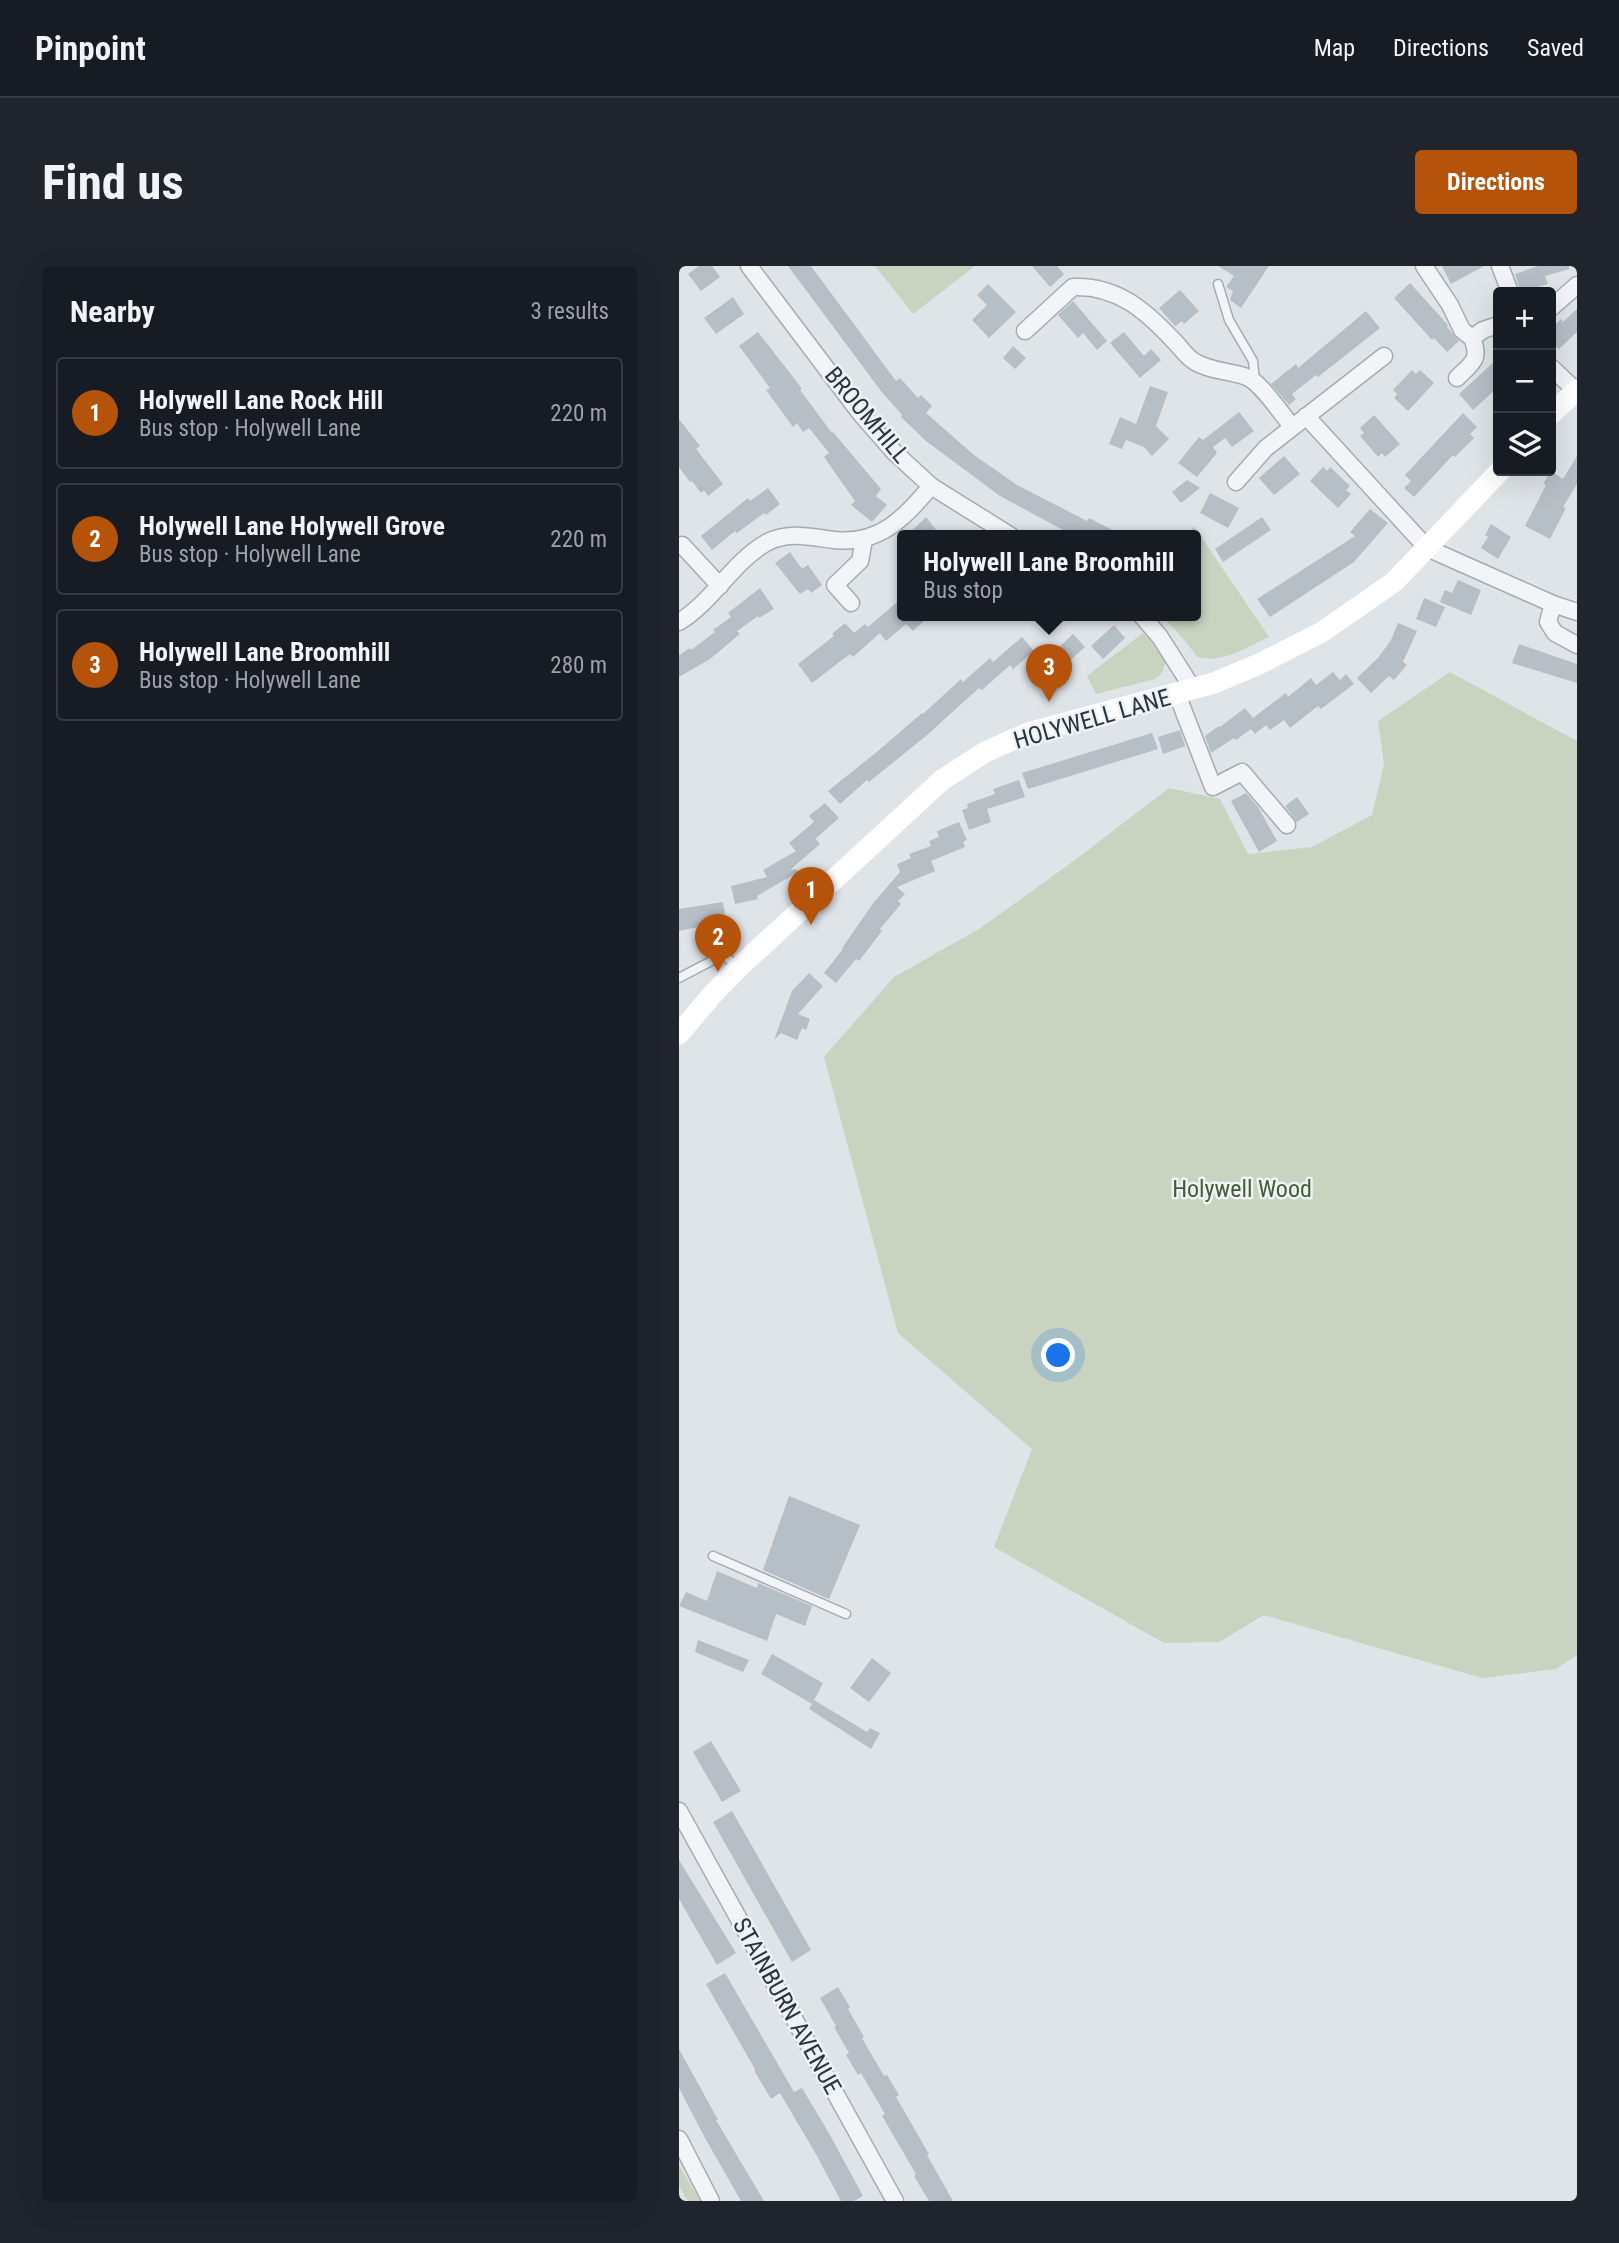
<!DOCTYPE html>
<html lang="en">
<head>
<meta charset="utf-8">
<style>
	body { margin:0; font-family:"Roboto Condensed",sans-serif; background:#20242c; color:#f1f3f6 }
	.controls { position:absolute; right:21px; top:21px; display:grid; overflow:hidden; border-radius:7px; box-shadow:0 7px 28px #0002 }
	.controls button { width:63px; height:63px; display:grid; place-items:center; padding:0; border:0; border-bottom:2px solid #363941; background:#171b24; color:#f1f3f6; font:35px sans-serif }
	.you { position:absolute; left:380px; top:1090px; width:24px; height:24px; margin:-18px; border:5px solid #fff; border-radius:50%; background:#1a73e8; box-shadow:0 0 0 10px #1a73e833 }
	.badge { display:grid; place-items:center; width:46px; height:46px; border-radius:50%; background:#b45309; color:#fff; font-size:23px; font-weight:700 }
	.pin { position:absolute; translate:-50% -58px; filter:drop-shadow(0 2px 4px #0008) }
	.pin::after { content:''; position:absolute; top:37px; width:24px; height:21px; background:inherit; clip-path:polygon(0 0,100% 0,50% 100%) }
	.popup { position:absolute; left:218px; top:264px; width:304px; height:91px; box-sizing:border-box; display:grid; place-content:center; border-radius:7px; background:#171b24; filter:drop-shadow(0 2px 5px #0005); font-size:23px; white-space:nowrap; color:#9ea1a6 }
	.popup b { font-size:26px; color:#f1f3f6 }
	.popup::after { content:''; position:absolute; left:50%; top:100%; margin-left:-14px; border:14px solid transparent; border-top-color:#171b24 }
	.list { margin:0; padding:0; list-style:none }
	h2 { display:flex; justify-content:space-between; align-items:center; height:91px; margin:0; padding:0 28px; font-size:30px }
	h2 small { font-size:23px; font-weight:400; color:#9ea1a6 }
	.list li { display:grid; grid-template-columns:46px 1fr auto; gap:21px; align-items:center; box-sizing:border-box; height:112px; margin:0 14px 14px; padding:0 14px; border:2px solid #363941; border-radius:7px }
	.list b { display:block; font-size:26px; white-space:nowrap }
	.list p { margin:0; font-size:23px; white-space:nowrap; color:#9ea1a6 }
	.list em { font-size:23px; font-style:normal; color:#9ea1a6 }
	.icon { flex:none; width:38px; height:38px; fill:none; stroke:currentColor; stroke-width:2; stroke-linecap:round; stroke-linejoin:round }
	.map { position:relative; flex:none; width:898px; height:1935px; overflow:hidden; border-radius:7px }
	header { display:flex; align-items:center; gap:42px; box-sizing:border-box; height:98px; padding:0 35px; background:#171b24; border-bottom:2px solid #363941 }
	header strong { font-size:33px }
	nav { display:flex; gap:38px; margin-inline-start:auto; font-size:24px }
	.intro { display:flex; align-items:center; justify-content:space-between; box-sizing:border-box; height:168px; padding:0 42px }
	h1 { margin:0; font-size:49px }
	.button { padding:18px 32px; border-radius:7px; background:#b45309; color:#fff; font-size:24px; font-weight:700 }
	main { display:flex; gap:42px; padding:0 42px }
	aside { flex:1; background:#171b24; border-radius:7px; box-shadow:0 7px 28px #0002 }
	.map>svg:first-child { display:block }
	.green { fill:#c8d3c0 }
	.building { fill:#b6bec6 }
	.lines { fill:none; stroke-linecap:round; stroke-linejoin:round }
	.service-casing { stroke:#a4acb3; stroke-width:11 }
	.minor-casing { stroke:#a4acb3; stroke-width:19 }
	.service { stroke:#f2f4f7; stroke-width:8 }
	.minor { stroke:#f2f4f7; stroke-width:16 }
	.secondary { stroke:#fff; stroke-width:21 }
	.labels { text-anchor:middle; dominant-baseline:central; stroke-width:5; stroke-linejoin:round; paint-order:stroke }
	.street-label { font-size:24px; fill:#273441; stroke:#eff3f6 }
	.park-label { font-size:24px; fill:#425d34; stroke:#eff3f6 }
</style>
</head>
<body>
<header>
<strong>Pinpoint</strong>
<nav><a>Map</a><a>Directions</a><a>Saved</a></nav>
</header>
<div class="intro"><h1>Find us</h1><a class="button">Directions</a></div>
<main>
<aside>
<h2>Nearby<small>3 results</small></h2>
<ul class="list">
<li><span class="badge">1</span><div><b>Holywell Lane Rock Hill</b><p>Bus stop · Holywell Lane</p></div><em>220 m</em></li>
<li><span class="badge">2</span><div><b>Holywell Lane Holywell Grove</b><p>Bus stop · Holywell Lane</p></div><em>220 m</em></li>
<li><span class="badge">3</span><div><b>Holywell Lane Broomhill</b><p>Bus stop · Holywell Lane</p></div><em>280 m</em></li>
</ul>
</aside>
<div class="map">
<svg width="898" height="1935" viewBox="0 0 898 1935">
	<rect width="100%" height="100%" fill="#dfe4e9"/>
	<!-- green -->
	<path class="green" d="M196,0H296L234,48Z
		M515,260L590,371C567,381 544,398 518,391L507,376L483,350H517V270H507Z
		M464,367L488,393L482,408L476,413L417,428L408,410Z
		M771,406L898,475V1389L877,1403L803,1412L585,1349L540,1376L485,1377L315,1281L353,1183L219,1067L145,791L215,711L300,663L396,594L490,522L541,533L569,588L633,581L693,549L705,498L699,455Z
		M0,1899L21,1935H9L0,1920Z"/>
	<!-- building -->
	<path class="building" d="M20,0H33L41,11L22,25L9,8Z
		M109,0H132L217,115L221,112L239,132L242,129L253,140L247,147L295,189L338,219L408,255L410,252L445,270H395L321,230L247,175L222,151L223,149L202,125Z
		M353,0H378L385,8L371,21Z
		M539,0H590L562,42L551,34L554,25L547,21L555,10Z
		M763,0H805L772,18Z
		M859,0H890V3L866,10L869,18L842,26L836,8Z
		M731,17L769,59L768,61L780,75L768,86L755,72L753,74L715,32Z
		M309,18L337,46L310,72L293,54L308,39L298,29Z
		M501,24L520,45L505,58L503,55L496,60L480,42Z
		M54,31L65,48L37,68L25,52Z
		M394,35L428,75L418,84L404,67L399,72L379,49Z
		M898,43V66L880,83L872,75V63L882,53L884,56Z
		M687,45L701,62L639,111L637,109L613,128L617,133L610,139L592,118L617,98L619,102Z
		M79,66L111,107L123,123L121,124L153,167L154,166L202,223L197,230L208,239L193,256L172,239L176,235L145,191L150,187L130,162L124,166L118,157L114,161L87,124L91,122L60,80Z
		M445,66L465,90L472,83L482,94L461,112L431,77Z
		M334,80L347,92L336,103L324,92Z
		M819,92V121L794,144L780,128Z
		M733,104L737,108L741,104L755,117L729,145L715,132L718,128L714,124Z
		M471,120L489,126L477,160L490,173L473,190L465,181L447,174L443,183L430,178L441,151L457,158Z
		M560,146L575,165L553,181L546,172L534,181L538,187L518,211L499,197L520,171L524,174Z
		M784,147L798,161L791,168L795,172L776,191L774,189L735,231L725,222L732,215L726,209Z
		M695,149L721,178L706,191L703,187L699,191L681,170L685,167L681,162Z
		M0,153L21,180L17,183L44,218L29,230L25,224L22,227L13,215L11,216L0,201Z
		M605,190L621,208L595,229L580,212Z
		M898,190V218L884,241L887,242L871,273L846,260L867,219L864,218L872,205L884,213Z
		M644,201L648,205L651,201L671,220L667,224L672,228L659,242L631,215Z
		M508,214L521,222L502,237L493,226Z
		M89,222L101,238L87,249L85,247L58,267L56,265L33,284L22,270L69,232L71,235Z
		M531,227L560,242L549,262L521,247Z
		M691,243L709,257L675,296L591,351L578,333L676,270L671,266Z
		M247,251L262,270H227Z
		M583,251L592,264L544,296L536,283Z
		M812,258L832,271L819,293L802,282L809,271L806,269Z
		M111,286L123,303L129,299L143,319L132,327L129,323L121,328L96,297Z
		M779,314L802,324L792,349L761,336L766,324L773,327Z
		M81,322L95,343L80,352L79,350L58,365L61,368L31,393L0,411V389L11,382L12,384L36,366L34,364L52,351L49,347Z
		M223,332V350H250L234,365L227,358L207,375L201,367L174,391L171,388L133,417L119,398L155,370L153,368L166,357L175,367L186,358L189,361Z
		M745,332L766,341L757,361L737,353Z
		M719,357L738,365L724,396L728,399L715,414L710,410L692,427L678,412L699,392L712,374Z
		M435,359L446,372L424,393L412,380Z
		M394,368L406,381L388,397L376,385Z
		M343,371L355,385L334,403L331,399L303,424L300,422L248,469L190,516L188,514L161,538L149,525L199,485L243,447L244,448L282,413L284,416L311,392L314,396Z
		M840,378L898,398V417L833,397Z
		M654,406L661,414L667,408L675,418L642,443L639,440L611,462L605,454L591,464L587,459L576,468L572,463L557,474L555,472L532,487L526,470L540,460L541,461L566,442L574,452L607,427L609,431L632,412L637,419Z
		M501,464L506,480L484,488L479,471Z
		M473,467L479,483L349,523L343,507Z
		M340,514L346,531L308,543L312,556L290,564L283,544L289,542L288,538L316,528L314,523Z
		M567,527L579,541L598,575L580,586L552,535Z
		M618,531L630,548L618,556L606,540Z
		M146,537L160,552L135,574L137,573L141,578L111,604L117,603L119,606L78,630L79,633L56,638L52,620L88,611L84,604L117,585L110,577L135,556L130,550Z
		M280,556L288,574L284,576L286,581L252,595L256,605L218,621L226,628L219,635L222,638L201,663L203,665L180,695L177,693L157,717L145,707L164,683L163,682L195,636L221,606L218,598L232,592L230,588L252,580L250,575L260,571L258,565Z
		M44,636L47,655L0,665V643Z
		M130,707L144,720L119,748L131,753L127,764L123,762L118,774L102,767L95,774L113,725Z
		M110,1230L181,1259L150,1333L84,1304Z
		M38,1305L78,1322L79,1317L133,1340L126,1360L97,1348L88,1375L0,1340L7,1326L28,1335Z
		M19,1374L70,1394L64,1406L16,1386Z
		M93,1388L144,1417L133,1438L82,1408Z
		M193,1392L212,1407L190,1436L171,1422Z
		M135,1434L188,1466L191,1462L201,1467L192,1483L130,1443Z
		M32,1475L62,1525L43,1536L14,1486Z
		M53,1545L132,1684L113,1696L34,1556Z
		M0,1594L57,1687L38,1699L0,1633Z
		M46,1707L115,1826L123,1822L151,1869L184,1930L175,1935H162L138,1890L101,1827L92,1833L75,1804L76,1803L27,1718Z
		M159,1721L171,1741L169,1743L185,1771L183,1772L205,1810L208,1809L220,1829L217,1831L250,1888L248,1889L274,1935H250L235,1910L237,1908L203,1850L206,1848L182,1807L179,1809L167,1789L170,1787L155,1761L157,1760L141,1732Z
		M0,1783L39,1854H37L85,1935H62L26,1872L0,1822Z"/>
	<g class="lines">
		<defs>
			<path id="service" d="M539,18L550,54L574,95L576,116
				M0,712L42,690H46L58,701
				M34,1290L167,1348"/>
			<path id="minor" d="M70,0L181,147L215,186L252,220L332,270
				M745,0L771,39L783,64L793,72L804,64L819,59
				M821,0L831,26
				M872,42L898,19
				M346,65L394,21C438,19 467,45 495,75C502,82 509,93 518,97C533,105 549,105 565,110C581,114 601,147 613,160
				M872,101L897,125
				M778,112C793,97 802,94 793,72
				M627,150L748,282L874,338L898,346
				M557,216L587,182L705,90
				M3,279L41,320
				M172,337L156,319L181,295L185,274
				M874,338L869,356L876,367L898,379
				M463,350L481,371L514,423
				M0,356C33,336 55,295 87,277C109,265 131,271 155,274C200,279 226,252 252,220
				M498,428L534,521L563,506L608,559
				M0,1545L216,1935
				M0,1873L32,1935"/>
		</defs>
		<!-- service casing -->
		<use href="#service" class="service-casing"/>
		<!-- minor casing -->
		<use href="#minor" class="minor-casing"/>
		<!-- service -->
		<use href="#service" class="service"/>
		<!-- minor -->
		<use href="#minor" class="minor"/>
		<!-- secondary -->
		<path class="secondary" d="M872,148L898,124
			M0,768L33,729L59,702L263,514L306,486L349,467L535,417L580,398L643,366L715,316L821,205"/>
	</g>
	<g class="labels">
		<!-- street labels -->
		<g class="street-label">
			<text transform="translate(188 149) rotate(50)">BROOMHILL</text>
			<text transform="translate(413 453) rotate(-16)">HOLYWELL LANE</text>
			<text transform="translate(108 1740) rotate(61)">STAINBURN AVENUE</text>
		</g>
		<!-- park labels -->
		<g class="park-label">
			<text x="563" y="923">Holywell Wood</text>
		</g>
	</g>
</svg>
<div class="controls">
<button>+</button>
<button>−</button>
<button><svg class="icon" aria-label="layers" viewBox="0 0 24 24"><path d="M12 4l9 5-9 5-9-5zM3 14l9 5 9-5"/></svg></button>
</div>
<div class="you"></div>
<div class="pin badge" style="left:132px;top:659px">1</div>
<div class="pin badge" style="left:39px;top:706px">2</div>
<div class="pin badge" style="left:370px;top:436px">3</div>
<div class="popup"><b>Holywell Lane Broomhill</b>Bus stop</div>
</div>
</main>
</body>
</html>
